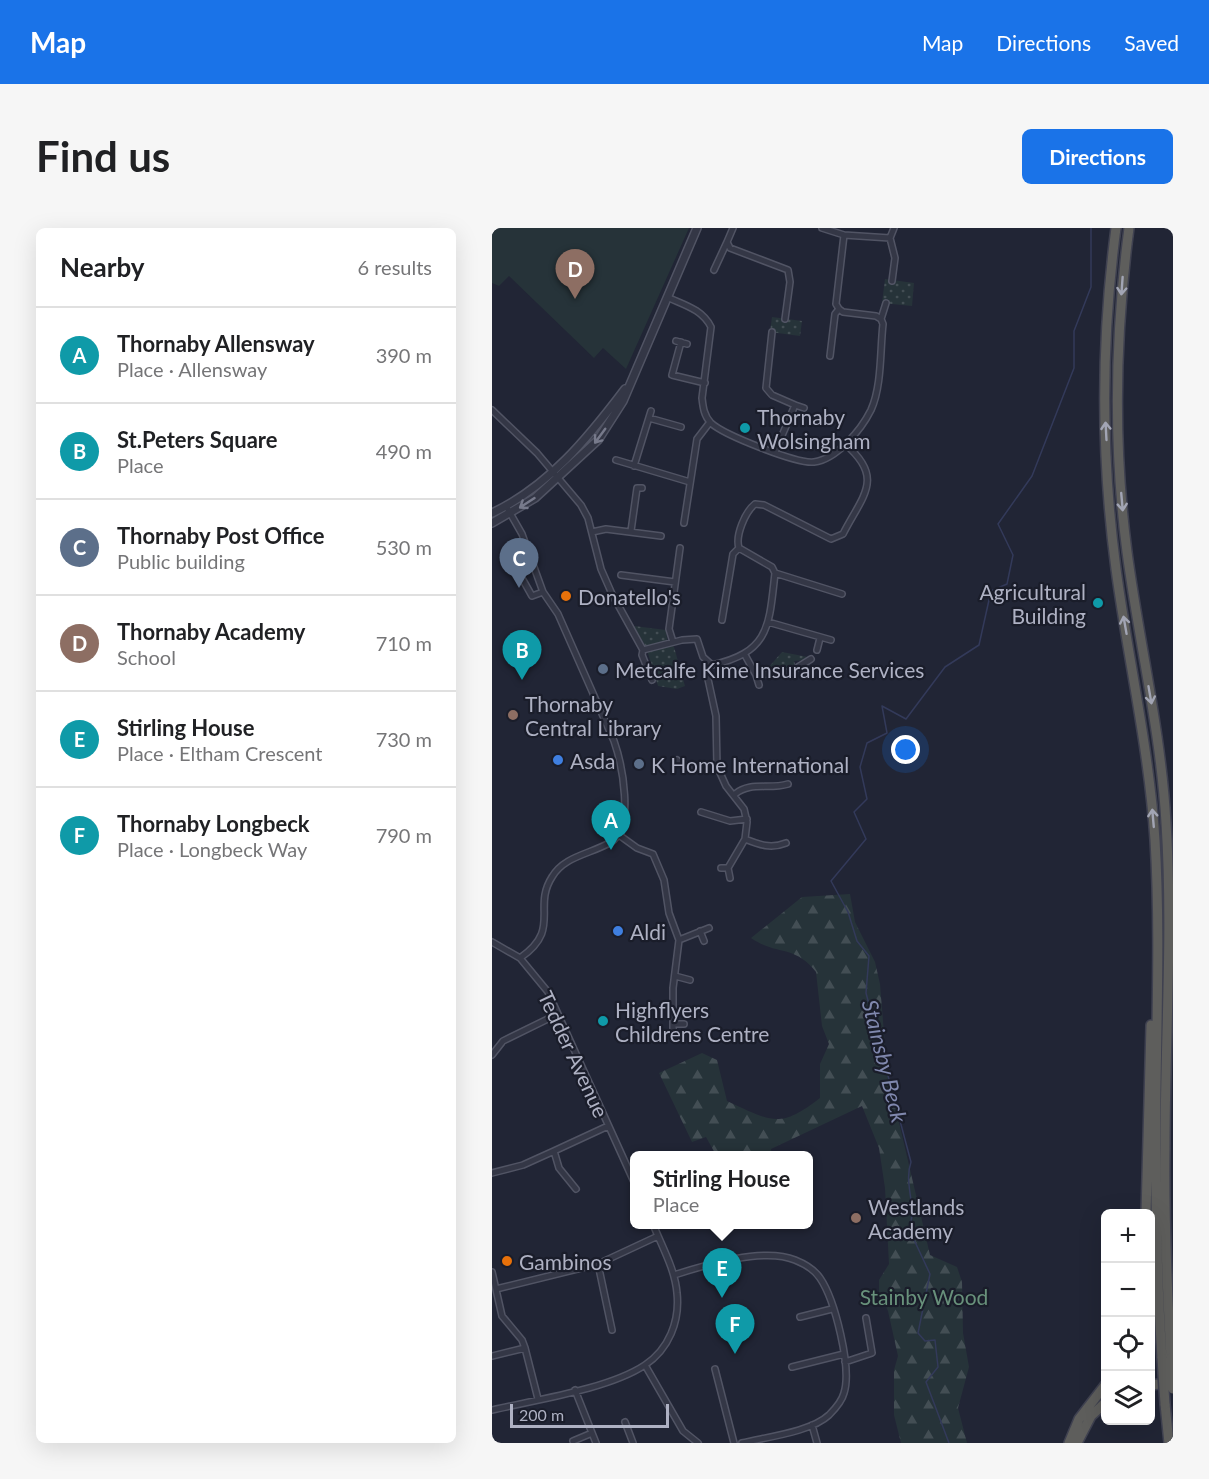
<!DOCTYPE html>
<html lang="en">
<head>
<meta charset="utf-8">
<style>
	body { margin:0; font-family:Lato,sans-serif; background:#f6f6f6; color:#202124 }
	.controls { position:absolute; right:18px; bottom:18px; display:grid; overflow:hidden; border-radius:9px; box-shadow:0 6px 24px #0002 }
	.controls button { width:54px; height:54px; display:grid; place-items:center; padding:0; border:0; border-bottom:2px solid #e0e0e0; background:#fff; color:#202124; font:30px sans-serif }
	.scale { position:absolute; left:18px; bottom:15px; width:159px; box-sizing:border-box; padding-left:6px; border:3px solid #aeb1c3; border-top:0; font-size:16px; line-height:21px; white-space:nowrap; color:#aeb1c3; -webkit-text-stroke:4px #1a1d2a; paint-order:stroke }
	.you { position:absolute; left:414px; top:522px; width:21px; height:21px; margin:-15px; border:4px solid #fff; border-radius:50%; background:#1a73e8; box-shadow:0 0 0 9px #1a73e833 }
	.badge { display:grid; place-items:center; width:39px; height:39px; border-radius:50%; background:#1a73e8; color:#fff; font-size:20px; font-weight:700 }
	.pin { position:absolute; translate:-50% -50px; filter:drop-shadow(0 2px 3px #0008) }
	.pin::after { content:''; position:absolute; top:32px; width:21px; height:18px; background:inherit; clip-path:polygon(0 0,100% 0,50% 100%) }
	.popup { position:absolute; left:138px; top:923px; width:183px; height:78px; box-sizing:border-box; display:grid; place-content:center; border-radius:9px; background:#fff; filter:drop-shadow(0 2px 4px #0005); font-size:20px; white-space:nowrap; color:#757577 }
	.popup b { font-size:22px; color:#202124 }
	.popup::after { content:''; position:absolute; left:50%; top:100%; margin-left:-12px; border:12px solid transparent; border-top-color:#fff }
	.list { margin:0; padding:0; list-style:none }
	h2 { display:flex; justify-content:space-between; align-items:center; height:78px; margin:0; padding:0 24px; font-size:26px }
	h2 small { font-size:20px; font-weight:400; color:#757577 }
	.list li { display:grid; grid-template-columns:39px 1fr auto; gap:18px; align-items:center; box-sizing:border-box; height:96px; padding:0 24px; border-top:2px solid #e0e0e0 }
	.list b { display:block; font-size:22px; white-space:nowrap }
	.list p { margin:0; font-size:20px; white-space:nowrap; color:#757577 }
	.list em { font-size:20px; font-style:normal; color:#757577 }
	.icon { flex:none; width:33px; height:33px; fill:none; stroke:currentColor; stroke-width:2; stroke-linecap:round; stroke-linejoin:round }
	.map { position:relative; flex:none; width:681px; height:1215px; overflow:hidden; border-radius:9px }
	header { display:flex; align-items:center; gap:36px; box-sizing:border-box; height:84px; padding:0 30px; background:#1a73e8; color:#fff }
	header strong { font-size:28px }
	nav { display:flex; gap:33px; margin-inline-start:auto; font-size:21px }
	.intro { display:flex; align-items:center; justify-content:space-between; box-sizing:border-box; height:144px; padding:0 36px }
	h1 { margin:0; font-size:42px }
	.button { padding:15px 27px; border-radius:9px; background:#1a73e8; color:#fff; font-size:21px; font-weight:700 }
	main { display:flex; gap:36px; padding:0 36px }
	aside { flex:1; background:#fff; border-radius:9px; box-shadow:0 6px 24px #0002 }
	.map>svg:first-child { display:block }
	.grass { fill:url(#grass-dots) }
	.forest { fill:url(#forest-firs) }
	.green { fill:#263339 }
	.lines { fill:none; stroke-linecap:round; stroke-linejoin:round }
	.stream { stroke:#333a5a; stroke-width:1.5 }
	.minor-casing { stroke:#515464; stroke-width:8 }
	.tertiary-casing { stroke:#515464; stroke-width:10 }
	.trunk-casing { stroke:#3f4150; stroke-width:12 }
	.minor { stroke:#343746; stroke-width:5 }
	.tertiary { stroke:#343746; stroke-width:7 }
	.trunk { stroke:#5e5e5c; stroke-width:9 }
	.trunk-bridge-casing { stroke:#3f4150; stroke-width:12; stroke-linecap:butt }
	.trunk-bridge { stroke:#5e5e5c; stroke-width:9 }
	.oneway { stroke:#a2a5b4 }
	.oneway2 { stroke:#777a8b }
	.culture-dot { fill:#0f9aa8; stroke:#1a1d2a; stroke-width:2 }
	.food-dot { fill:#e8710a; stroke:#1a1d2a; stroke-width:2 }
	.service-dot { fill:#5c6f8a; stroke:#1a1d2a; stroke-width:2 }
	.education-dot { fill:#8d6e63; stroke:#1a1d2a; stroke-width:2 }
	.shop-dot { fill:#3f7fe0; stroke:#1a1d2a; stroke-width:2 }
	.labels { text-anchor:middle; dominant-baseline:central; stroke-width:4.5; stroke-linejoin:round; paint-order:stroke }
	.poi-label { font-size:21px; fill:#aeb1c3; stroke:#1a1d2a; text-anchor:start }
	.street-label { font-size:21px; fill:#aeb1c3; stroke:#1a1d2a }
	.park-label { font-size:21px; fill:#68917b; stroke:#1a1d2a }
	.water-label { font-size:22px; font-style:italic; fill:#8088ae; stroke:#1a1d2a }
</style>
</head>
<body>
<header>
<strong>Map</strong>
<nav><a>Map</a><a>Directions</a><a>Saved</a></nav>
</header>
<div class="intro"><h1>Find us</h1><a class="button">Directions</a></div>
<main>
<aside>
<h2>Nearby<small>6 results</small></h2>
<ul class="list">
<li><span class="badge" style="background:#0f9aa8">A</span><div><b>Thornaby Allensway</b><p>Place · Allensway</p></div><em>390 m</em></li>
<li><span class="badge" style="background:#0f9aa8">B</span><div><b>St.Peters Square</b><p>Place</p></div><em>490 m</em></li>
<li><span class="badge" style="background:#5c6f8a">C</span><div><b>Thornaby Post Office</b><p>Public building</p></div><em>530 m</em></li>
<li><span class="badge" style="background:#8d6e63">D</span><div><b>Thornaby Academy</b><p>School</p></div><em>710 m</em></li>
<li><span class="badge" style="background:#0f9aa8">E</span><div><b>Stirling House</b><p>Place · Eltham Crescent</p></div><em>730 m</em></li>
<li><span class="badge" style="background:#0f9aa8">F</span><div><b>Thornaby Longbeck</b><p>Place · Longbeck Way</p></div><em>790 m</em></li>
</ul>
</aside>
<div class="map">
<svg width="681" height="1215" viewBox="0 0 681 1215">
	<defs>
		<pattern id="grass-dots" width="8" height="8" patternUnits="userSpaceOnUse" patternTransform="scale(1.5)"><rect width="8" height="8" fill="#263339"/><path d="M2 2h.1M6 6h.1" fill="none" stroke="#434e54" stroke-width="1.8" stroke-linecap="round"/></pattern>
		<pattern id="forest-firs" width="22" height="20" patternUnits="userSpaceOnUse" patternTransform="scale(1.5)"><rect width="22" height="20" fill="#263339"/><path d="M5 1l3.5 6h-7zM16 11l3.5 6h-7z" fill="#434e54"/></pattern>
	</defs>
	<rect width="100%" height="100%" fill="#212535"/>
	<!-- grass -->
	<path class="grass" d="M393,51L422,55L420,78L390,75Z
		M280,89L310,93L308,108L278,104Z
		M142,398L174,402L175,411L182,419L193,458L185,461L166,458L154,419Z
		M290,424L316,429L315,432L302,433L304,439L301,441H275Z"/>
	<!-- forest -->
	<path class="forest" d="M358,666L363,694L383,734L388,756L395,843L438,1027L465,1039L470,1054L471,1105L477,1139L466,1180L475,1215H409L402,1187V1142L406,1128L396,1083L387,1064V1052L397,1036L393,960L387,920L370,878L279,921L280,927H224L214,909L200,914L167,845L210,825L225,832L235,873C279,893 287,902 328,870V836L337,816L330,798L324,744C302,716 285,728 259,710L310,669Z"/>
	<!-- green -->
	<path class="green" d="M0,0H197L134,141L111,120L102,130L17,48L7,58L0,55Z"/>
	<g class="lines">
		<!-- stream -->
		<path class="stream" d="M457,1215L434,1154L446,1139L443,1112L433,1113L426,1105L438,1046L417,1001C426,978 411,957 419,934L374,765L377,728L365,713L356,684L339,653L374,611L362,584L375,571L368,539L375,515L395,505L390,478L414,491L453,439L487,417L499,363L515,356L521,327L506,296L540,248L582,140V103L599,59V0"/>
		<defs>
			<path id="minor" d="M241,0L235,14L238,20L296,42L298,54L293,91
				M330,0L352,7L398,10
				M222,42L235,14
				M400,53L403,30L398,10L402,0
				M175,69C192,77 210,81 219,99L210,170C211,179 212,188 219,195C232,207 305,236 322,234C345,231 369,202 379,182C390,158 388,122 391,96L389,91L394,75
				M347,81L351,84L384,88L389,91
				M280,104L274,160L280,167L303,177L283,224
				M184,113L195,116
				M189,114L180,147L213,155
				M338,128L343,86L347,81L344,76L352,7
				M303,177L312,180
				M0,182L45,225L89,277L96,290L109,341L120,366L151,422L150,427L160,452
				M157,190L189,199
				M124,232L198,254
				M142,238L159,183
				M14,278L30,306L51,364L66,386L122,513C130,536 143,599 119,614C99,626 72,628 60,649C40,680 70,701 28,730
				M192,295L205,211L218,194
				M139,303L145,260H150
				M100,304L114,301L169,308
				M247,320L280,339L283,345L350,366
				M129,347L183,354
				M31,352L40,368L51,364
				M230,392L241,326L247,320C243,308 253,284 263,276L272,277L339,311L351,306C371,267 393,250 353,216
				M276,394L339,412
				M181,414L177,401L188,320
				M151,422L190,412L205,411L211,429L220,437C278,424 277,398 283,345
				M325,422L328,410
				M253,427L264,447L298,444L319,431
				M215,435L214,442L224,488L225,538L234,558L252,581L255,594L253,611L236,640
				M264,447L267,457
				M185,532C197,543 210,541 225,538
				M243,566C259,553 277,562 296,556
				M209,584L238,593L255,591
				M127,607L145,620L161,626L172,652L177,685L187,712L181,760V806
				M253,611C268,617 279,621 294,615
				M229,640H236L238,650
				M208,703L212,713
				M187,712L217,700
				M0,714L28,730L56,764L143,956
				M183,748L198,752
				M181,796H192
				M0,827L11,813L66,786
				M0,945L31,937L62,923
				M84,961L67,940L62,923L116,898
				M106,1036L120,1102
				M0,1044L10,1088L30,1112L33,1120L0,1128
				M182,1047C213,1037 272,1019 303,1032C313,1036 322,1041 328,1050C343,1072 360,1140 352,1165C350,1173 343,1181 337,1187C319,1204 274,1209 250,1215
				M4,1061L106,1036L166,1008
				M308,1089L340,1081
				M33,1120L46,1171
				M353,1134L380,1125L374,1090
				M153,1137L191,1203L206,1215
				M300,1139L352,1126
				M223,1141L242,1215
				M83,1162L104,1215
				M0,1182C43,1172 117,1161 153,1137C177,1121 188,1093 185,1065C183,1041 170,1019 161,996
				M133,1194L141,1215
				M320,1197L325,1215
				M81,1213L100,1205"/>
			<path id="tertiary" d="M0,285C56,259 96,210 133,161
				M0,295L43,270L106,212L131,173L205,0"/>
			<path id="trunk" d="M624,0C609,113 609,228 624,341C636,431 657,520 663,612C668,695 665,779 664,862C663,952 664,1041 670,1130
				M637,0C623,107 621,217 635,324C647,414 669,504 674,595C681,703 673,811 673,920C672,990 675,1060 679,1130
				M654,986L659,797
				M658,1157L677,1155
				M673,1176L677,1215
				M577,1215L587,1191L614,1156
				M585,1215L599,1188L614,1174"/>
		</defs>
		<!-- minor casing -->
		<use href="#minor" class="minor-casing"/>
		<!-- tertiary casing -->
		<use href="#tertiary" class="tertiary-casing"/>
		<!-- trunk casing -->
		<use href="#trunk" class="trunk-casing"/>
		<!-- minor -->
		<use href="#minor" class="minor"/>
		<!-- tertiary -->
		<use href="#tertiary" class="tertiary"/>
		<!-- trunk -->
		<use href="#trunk" class="trunk"/>
		<defs>
			<path id="trunk-bridge" d="M670,1130L673,1176
				M679,1130L681,1161"/>
		</defs>
		<!-- trunk-bridge casing -->
		<use href="#trunk-bridge" class="trunk-bridge-casing"/>
		<!-- trunk-bridge -->
		<use href="#trunk-bridge" class="trunk-bridge"/>
	</g>
	<!-- one-way arrows -->
	<defs><path id="oneway-shaft" d="M-6 0H5M1.5-3L5.5 0L1.5 3" fill="none" stroke-width="1.6" stroke-linecap="round" stroke-linejoin="round" transform="scale(1.5)"/></defs>
	<g class="oneway">
		<use href="#oneway-shaft" transform="translate(630 58) rotate(94)"/>
		<use href="#oneway-shaft" transform="translate(614 203) rotate(-93)"/>
		<use href="#oneway-shaft" transform="translate(630 274) rotate(85)"/>
		<use href="#oneway-shaft" transform="translate(633 397) rotate(-100)"/>
		<use href="#oneway-shaft" transform="translate(658 467) rotate(80)"/>
		<use href="#oneway-shaft" transform="translate(661 590) rotate(-95)"/>
	</g>
	<g class="oneway2">
		<use href="#oneway-shaft" transform="translate(108 208) rotate(126)"/>
		<use href="#oneway-shaft" transform="translate(35 275) rotate(147)"/>
	</g>
	<!-- markers -->
	<g class="culture-dot">
		<circle cx="253" cy="200" r="6"/>
		<circle cx="606" cy="375" r="6"/>
		<circle cx="111" cy="793" r="6"/>
	</g>
	<g class="food-dot">
		<circle cx="74" cy="368" r="6"/>
		<circle cx="15" cy="1033" r="6"/>
	</g>
	<g class="service-dot">
		<circle cx="111" cy="441" r="6"/>
		<circle cx="147" cy="536" r="6"/>
	</g>
	<g class="education-dot">
		<circle cx="21" cy="487" r="6"/>
		<circle cx="364" cy="990" r="6"/>
	</g>
	<g class="shop-dot">
		<circle cx="66" cy="532" r="6"/>
		<circle cx="126" cy="703" r="6"/>
	</g>
	<g class="labels">
		<!-- poi labels -->
		<g class="poi-label">
			<text x="265" y="188">Thornaby<tspan x="265" dy="24">Wolsingham</tspan></text>
			<text x="594" y="363" text-anchor="end">Agricultural<tspan x="594" dy="24">Building</tspan></text>
			<text x="86" y="368">Donatello's</text>
			<text x="123" y="441">Metcalfe Kime Insurance Services</text>
			<text x="33" y="475">Thornaby<tspan x="33" dy="24">Central Library</tspan></text>
			<text x="78" y="532">Asda</text>
			<text x="159" y="536">K Home International</text>
			<text x="138" y="703">Aldi</text>
			<text x="123" y="781">Highflyers<tspan x="123" dy="24">Childrens Centre</tspan></text>
			<text x="376" y="978">Westlands<tspan x="376" dy="24">Academy</tspan></text>
			<text x="27" y="1033">Gambinos</text>
		</g>
		<!-- street labels -->
		<g class="street-label">
			<text transform="translate(82 826) rotate(65)">Tedder Avenue</text>
		</g>
		<!-- park labels -->
		<g class="park-label">
			<text x="432" y="1068">Stainby Wood</text>
		</g>
		<!-- water labels -->
		<g class="water-label">
			<text transform="translate(393 833) rotate(76)">Stainsby Beck</text>
		</g>
	</g>
</svg>
<div class="controls">
<button>+</button>
<button>−</button>
<button><svg class="icon" aria-label="locate" viewBox="0 0 24 24"><circle cx="12" cy="12" r="6"/><path d="M12 2v4M12 18v4M2 12h4M18 12h4"/></svg></button>
<button><svg class="icon" aria-label="layers" viewBox="0 0 24 24"><path d="M12 4l9 5-9 5-9-5zM3 14l9 5 9-5"/></svg></button>
</div>
<div class="scale">200 m</div>
<div class="you"></div>
<div class="pin badge" style="left:119px;top:622px;background:#0f9aa8">A</div>
<div class="pin badge" style="left:30px;top:452px;background:#0f9aa8">B</div>
<div class="pin badge" style="left:27px;top:360px;background:#5c6f8a">C</div>
<div class="pin badge" style="left:83px;top:71px;background:#8d6e63">D</div>
<div class="pin badge" style="left:230px;top:1070px;background:#0f9aa8">E</div>
<div class="popup"><b>Stirling House</b>Place</div>
<div class="pin badge" style="left:243px;top:1126px;background:#0f9aa8">F</div>
</div>
</main>
</body>
</html>
